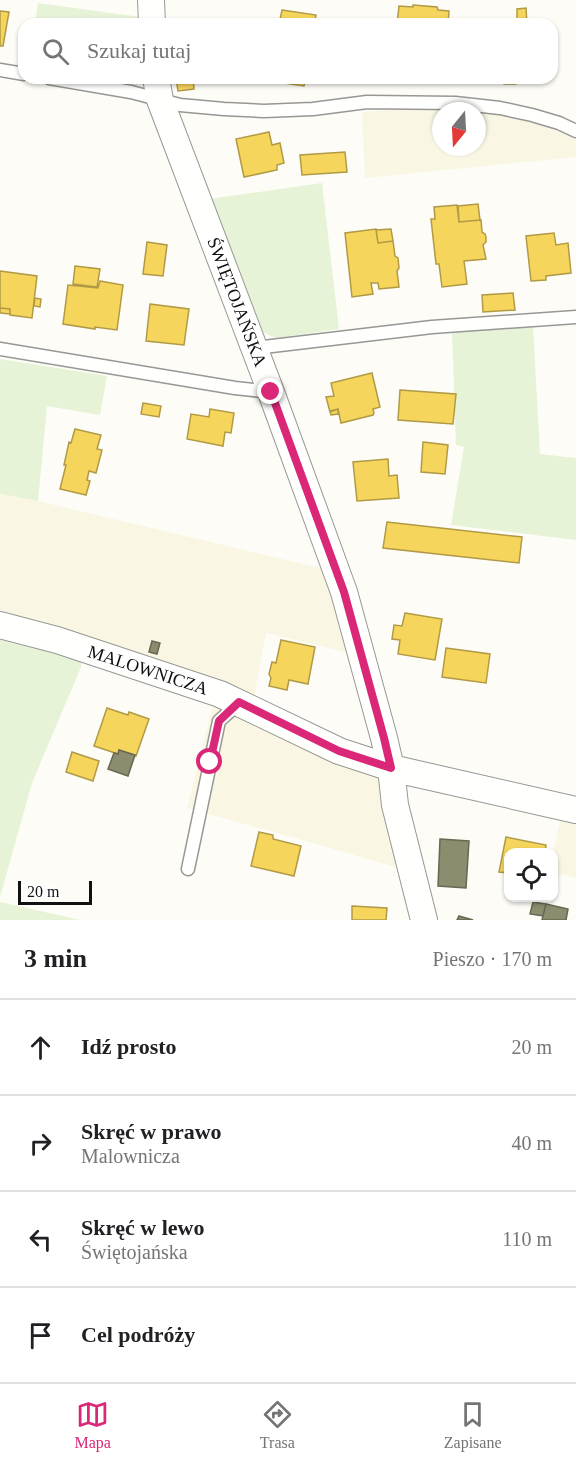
<!DOCTYPE html>
<html lang="pl">
<head>
<meta charset="utf-8">
<style>
	body { margin:0; font-family:Georgia,serif; background:#f2f2f2; color:#202124 }
	.controls { position:absolute; right:18px; bottom:18px; display:grid; overflow:hidden; border-radius:12px; box-shadow:0 2px 4px #0004 }
	.controls button { width:54px; height:54px; display:grid; place-items:center; padding:0; border:0; border-bottom:2px solid #e0e0e0; background:#fff; color:#202124; font:30px sans-serif }
	.compass { position:absolute; left:432px; top:102px; width:54px; height:54px; border-radius:50%; background:#fff; box-shadow:0 2px 4px #0004; rotate:198deg }
	.scale { position:absolute; left:18px; bottom:15px; width:74px; box-sizing:border-box; padding-left:6px; border:3px solid #111; border-top:0; font-size:16px; line-height:21px; white-space:nowrap; color:#111; -webkit-text-stroke:4px #fff; paint-order:stroke }
	.stop { position:absolute; width:18px; height:18px; margin:-14px; border:4px solid #db2777; border-radius:50%; background:#fff }
	.stop.end { background:#db2777; border-color:#fff; box-shadow:0 2px 6px #0008 }
	.list { margin:0; padding:0; list-style:none }
	h2 { display:flex; justify-content:space-between; align-items:center; height:78px; margin:0; padding:0 24px; font-size:26px }
	h2 small { font-size:20px; font-weight:400; color:#757577 }
	.list li { display:grid; grid-template-columns:39px 1fr auto; gap:18px; align-items:center; box-sizing:border-box; height:96px; padding:0 24px; border-top:2px solid #e0e0e0 }
	.list b { display:block; font-size:22px; white-space:nowrap }
	.list p { margin:0; font-size:20px; white-space:nowrap; color:#757577 }
	.list em { font-size:20px; font-style:normal; color:#757577 }
	.icon { flex:none; width:33px; height:33px; fill:none; stroke:currentColor; stroke-width:2; stroke-linecap:round; stroke-linejoin:round }
	.map { position:relative; flex:none; width:576px; height:920px; overflow:hidden }
	.search { position:absolute; background:#fff; box-shadow:0 2px 4px #0004; left:18px; right:18px; top:18px; height:66px; display:flex; align-items:center; gap:15px; box-sizing:border-box; padding:0 21px; border-radius:18px; color:#757577; font-size:22px }
	.sheet { height:462px; background:#fff }
	nav { display:flex; justify-content:space-around; align-items:center; box-sizing:border-box; height:84px; border-top:2px solid #e0e0e0; background:#fff; font-size:16px; color:#757577 }
	nav a { display:grid; justify-items:center; gap:3px }
	nav .on { color:#db2777 }
	.map>svg:first-child { display:block }
	.farmland { fill:#f9f7e4 }
	.green { fill:#e7f3d7 }
	.homes { fill:#f6d55c; stroke:#b19a46; stroke-width:1.5 }
	.industry { fill:#8c8c6e; stroke:#676752; stroke-width:1.5 }
	.lines { fill:none; stroke-linecap:round; stroke-linejoin:round }
	.service-casing { stroke:#979795; stroke-width:15 }
	.minor-casing { stroke:#979795; stroke-width:28 }
	.service { stroke:#fffffe; stroke-width:12 }
	.minor { stroke:#fffffe; stroke-width:26 }
	.route { stroke:#db2777; stroke-width:8 }
	.labels { text-anchor:middle; dominant-baseline:central; stroke-width:6; stroke-linejoin:round; paint-order:stroke }
	.street-label { font-size:18px; fill:#111; stroke:#fff }
</style>
</head>
<body>
<div class="map">
<svg width="576" height="920" viewBox="0 0 576 920">
	<rect width="100%" height="100%" fill="#fdfcf7"/>
	<!-- farmland -->
	<path class="farmland" d="M401,109L467,111H441V147H477V112H487L537,122L576,138V157L365,178L362,112Z
		M0,494L38,501L324,569L350,653L266,633L253,704L0,615Z
		M214,701L379,776L401,869L327,847L187,808Z
		M561,818L576,823V878L554,873L553,852Z"/>
	<!-- green -->
	<path class="green" d="M38,3L140,17L139,24H35Z
		M90,78H138L137,85Z
		M322,183L339,329L276,338L260,331L209,199Z
		M533,327L540,454L576,458V540L451,525L464,447L456,445L452,331Z
		M0,359L107,376L100,415L47,406L38,501L0,494Z
		M0,634L82,657L81,667L32,783L0,897Z
		M0,902L80,920H0Z"/>
	<!-- homes -->
	<path class="homes" d="M413,5L437,7L438,10L449,11L448,24H397L399,6L413,7Z
		M526,8L527,24H517V9Z
		M282,10L316,15L314,24H279Z
		M0,11L9,12L3,46H0Z
		M176,78H193L194,89L178,91Z
		M271,78H306L304,86L270,81Z
		M504,78H516V84H504Z
		M269,132L272,145L280,143L284,163L277,165V170L244,177L236,139Z
		M345,152L347,172L302,175L300,155Z
		M478,204L480,220L459,222L458,206Z
		M457,205L459,222L481,220L482,232L485,234L486,237V242L483,245L486,259L464,261L467,284L442,287L439,264H436L431,219H435L434,207Z
		M376,229L378,243L393,241L395,256L398,258L399,268L397,271L399,287L379,289L378,283H371L373,294L352,297L345,233Z
		M391,229L393,241L378,243L376,230Z
		M554,233L556,245L568,243L571,273L546,276V280L531,281L526,236Z
		M147,242L167,245L163,276L143,274Z
		M75,266L100,269L97,287L73,284Z
		M0,271L37,276L32,318L10,315V309L0,308Z
		M100,281L123,285L117,330L95,327V329L63,324L68,285L98,288Z
		M513,293L515,310L483,312L482,295Z
		M35,298L41,299L40,307L34,306Z
		M150,304L189,309L184,345L146,341Z
		M0,308L10,309V314L0,313Z
		M372,373L380,407L373,409L374,413L373,415L341,423L338,409L330,412L326,397L334,396L331,383Z
		M400,390L456,394L453,424L398,420Z
		M143,403L161,406L159,417L141,414Z
		M210,409L234,413L231,433L225,432L223,446L187,439L191,414L209,417Z
		M338,409V414L331,415L330,411Z
		M75,429L101,435L97,449L102,450L96,473L89,471L87,480L90,481L86,495L60,489L66,465H64L69,442L71,443Z
		M423,442L448,445L445,474L421,472Z
		M388,459L389,476L397,475L399,498L357,501L353,462Z
		M387,522L522,537L519,563L383,548Z
		M405,613L442,619L435,660L398,654L400,640L392,639L394,625L402,626Z
		M281,640L315,647L308,684L289,680L287,690L269,686L271,678L269,674L272,662L276,663Z
		M446,648L490,654L486,683L442,677Z
		M107,708L128,715L129,712L149,719L136,756L119,750L118,754L94,746Z
		M72,752L99,761L93,781L66,772Z
		M259,832L273,835V839L301,846L294,876L251,866Z
		M506,837L546,845L545,852H508V873L499,872Z
		M352,906L387,908L386,920H352Z"/>
	<!-- industry -->
	<path class="industry" d="M152,641L160,643L157,654L149,652Z
		M119,750L135,755L128,776L108,769L114,753L118,754Z
		M440,839L469,841L466,888L438,886Z
		M533,902L546,904L543,916L530,914Z
		M546,904L568,909L566,920H542Z
		M459,916L473,920H457Z"/>
	<g class="lines">
		<defs>
			<path id="service" d="M0,70L24,74
				M49,78L131,92L180,105L224,109L264,111L313,109L367,102L455,103L500,108L532,115L559,123L576,131
				M255,348L432,327L576,317
				M0,349L235,388L271,392
				M188,869L219,721L239,703"/>
			<path id="minor" d="M151,0L152,24
				M156,78L160,100L271,392L344,592L384,738L391,768L395,805L424,920
				M0,625L57,640L220,694L339,751L391,768L576,810"/>
		</defs>
		<!-- service casing -->
		<use href="#service" class="service-casing"/>
		<!-- minor casing -->
		<use href="#minor" class="minor-casing"/>
		<!-- service -->
		<use href="#service" class="service"/>
		<!-- minor -->
		<use href="#minor" class="minor"/>
	</g>
	<g class="lines">
		<!-- route -->
		<path class="route" d="M210,762L219,721L239,702L339,751L391,768L384,738L344,592L271,392"/>
	</g>
	<g class="labels">
		<!-- street labels -->
		<g class="street-label">
			<text transform="translate(237 302) rotate(69)">ŚWIĘTOJAŃSKA</text>
			<text transform="translate(148 670) rotate(18)">MALOWNICZA</text>
		</g>
	</g>
</svg>
<div class="controls">
<button><svg class="icon" aria-label="locate" viewBox="0 0 24 24"><circle cx="12" cy="12" r="6"/><path d="M12 2v4M12 18v4M2 12h4M18 12h4"/></svg></button>
</div>
<svg class="compass" viewBox="-18 -18 36 36"><path d="M0-13l5 13h-10z" fill="#e53935"/><path d="M0 13l5-13h-10z" fill="#757577"/></svg>
<div class="scale">20 m</div>
<div class="stop" style="left:210px;top:762px"></div>
<div class="stop end" style="left:271px;top:392px"></div>
<div class="search"><svg class="icon" aria-label="search" viewBox="0 0 24 24"><circle cx="10" cy="10" r="6"/><path d="M15 15l6 6"/></svg>Szukaj tutaj</div>
</div>
<section class="sheet">
<h2>3 min<small>Pieszo · 170 m</small></h2>
<ul class="list">
<li><svg class="icon" aria-label="ahead" viewBox="0 0 24 24"><path d="M12 20V5M6 11l6-6 6 6"/></svg><div><b>Idź prosto</b></div><em>20 m</em></li>
<li><svg class="icon" aria-label="right" viewBox="0 0 24 24"><path d="M7 20v-9h11M14 6l5 5-5 5"/></svg><div><b>Skręć w prawo</b><p>Malownicza</p></div><em>40 m</em></li>
<li><svg class="icon" aria-label="left" viewBox="0 0 24 24"><path d="M17 20v-9H6M10 6l-5 5 5 5"/></svg><div><b>Skręć w lewo</b><p>Świętojańska</p></div><em>110 m</em></li>
<li><svg class="icon" aria-label="arrive" viewBox="0 0 24 24"><path d="M6 21V4h12l-3 4 3 4H6"/></svg><div><b>Cel podróży</b></div></li>
</ul>
</section>
<nav>
<a class="on"><svg class="icon" aria-label="map" viewBox="0 0 24 24"><path d="M3 6l6-2 6 2 6-2v14l-6 2-6-2-6 2zM9 4v14M15 6v14"/></svg>Mapa</a>
<a><svg class="icon" aria-label="directions" viewBox="0 0 24 24"><path d="M12 3l9 9-9 9-9-9zM9 14v-3h6M13 9l2 2-2 2"/></svg>Trasa</a>
<a><svg class="icon" aria-label="saved" viewBox="0 0 24 24"><path d="M7 4h10v16l-5-4-5 4z"/></svg>Zapisane</a>
</nav>
</body>
</html>
